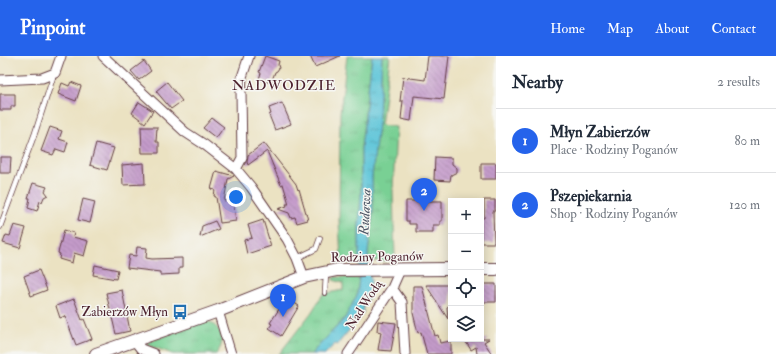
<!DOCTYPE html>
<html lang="en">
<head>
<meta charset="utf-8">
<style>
	body { margin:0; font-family:"IM FELL Double Pica",serif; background:#f2f2f3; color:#1f2937 }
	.controls { position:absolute; right:12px; bottom:12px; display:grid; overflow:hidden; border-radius:0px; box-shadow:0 2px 10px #0003 }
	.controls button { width:36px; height:36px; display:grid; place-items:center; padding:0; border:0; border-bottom:1px solid #e0e1e3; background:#fff; color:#1f2937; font:20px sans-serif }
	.you { position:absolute; left:236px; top:141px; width:14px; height:14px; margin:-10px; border:3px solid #fff; border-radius:50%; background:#1a73e8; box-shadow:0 0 0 6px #1a73e833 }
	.badge { display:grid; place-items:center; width:26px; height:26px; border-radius:50%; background:#2563eb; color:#fff; font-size:13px; font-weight:700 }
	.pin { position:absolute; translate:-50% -33px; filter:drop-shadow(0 1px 2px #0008) }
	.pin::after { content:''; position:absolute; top:21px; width:14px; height:12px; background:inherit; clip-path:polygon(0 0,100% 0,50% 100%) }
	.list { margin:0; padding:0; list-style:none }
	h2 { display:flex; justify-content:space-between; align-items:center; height:52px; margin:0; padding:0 16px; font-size:17px }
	h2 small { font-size:13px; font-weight:400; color:#747a83 }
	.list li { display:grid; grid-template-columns:26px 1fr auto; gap:12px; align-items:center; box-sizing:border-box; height:64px; padding:0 16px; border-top:1px solid #e0e1e3 }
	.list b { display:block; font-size:15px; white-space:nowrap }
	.list p { margin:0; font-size:13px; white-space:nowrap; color:#747a83 }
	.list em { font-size:13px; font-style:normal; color:#747a83 }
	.icon { flex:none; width:22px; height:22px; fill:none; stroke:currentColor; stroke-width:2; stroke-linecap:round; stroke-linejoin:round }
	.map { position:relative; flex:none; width:496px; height:298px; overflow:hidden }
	header { display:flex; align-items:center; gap:24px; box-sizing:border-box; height:56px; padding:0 20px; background:#2563eb; color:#fff }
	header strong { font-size:19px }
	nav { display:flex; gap:22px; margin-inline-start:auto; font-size:14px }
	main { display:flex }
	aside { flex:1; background:#fff }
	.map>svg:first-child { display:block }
	.grass { fill:url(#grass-tufts); stroke:#627860 }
	.water { fill:url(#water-ripples); stroke:#537282 }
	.building { fill:url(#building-back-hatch) }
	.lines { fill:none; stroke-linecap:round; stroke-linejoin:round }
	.lane-casing { stroke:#623c42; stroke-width:6 }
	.street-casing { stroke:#623c42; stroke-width:11 }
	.secondary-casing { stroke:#623c42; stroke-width:14 }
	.lane { stroke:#fff; stroke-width:4.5 }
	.street { stroke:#fff; stroke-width:9 }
	.secondary { stroke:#fff; stroke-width:12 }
	.labels { text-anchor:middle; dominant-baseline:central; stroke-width:3; stroke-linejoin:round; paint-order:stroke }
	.street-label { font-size:13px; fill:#4a1f2b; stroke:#f6f6f2 }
	.poi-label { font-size:13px; fill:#4a1f2b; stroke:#f6f6f2; text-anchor:end }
	.neighbourhood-label { font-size:14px; letter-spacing:1px; fill:#4a1f2b; stroke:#f6f6f2 }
	.water-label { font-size:14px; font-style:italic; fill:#505968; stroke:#f6f6f2 }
</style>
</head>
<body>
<header>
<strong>Pinpoint</strong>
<nav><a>Home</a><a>Map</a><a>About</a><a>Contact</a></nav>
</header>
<main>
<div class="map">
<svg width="496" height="298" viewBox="0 0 496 298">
	<defs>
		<pattern id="grass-tufts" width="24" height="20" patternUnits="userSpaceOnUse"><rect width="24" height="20" fill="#79d094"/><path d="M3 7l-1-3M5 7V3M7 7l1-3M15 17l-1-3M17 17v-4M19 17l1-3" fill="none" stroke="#6ab280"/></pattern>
		<pattern id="water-ripples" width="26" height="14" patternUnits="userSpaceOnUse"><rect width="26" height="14" fill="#5cc4d8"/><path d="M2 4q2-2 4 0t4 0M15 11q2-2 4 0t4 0" fill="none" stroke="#4e9faf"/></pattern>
		<pattern id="building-back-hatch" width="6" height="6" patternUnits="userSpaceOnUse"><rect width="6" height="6" fill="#c49bca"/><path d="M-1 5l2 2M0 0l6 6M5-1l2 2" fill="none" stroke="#a17ea4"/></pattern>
	</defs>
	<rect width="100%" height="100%" fill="#f6f6f2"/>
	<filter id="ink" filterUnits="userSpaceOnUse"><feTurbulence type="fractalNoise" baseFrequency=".025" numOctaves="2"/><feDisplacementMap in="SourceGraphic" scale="8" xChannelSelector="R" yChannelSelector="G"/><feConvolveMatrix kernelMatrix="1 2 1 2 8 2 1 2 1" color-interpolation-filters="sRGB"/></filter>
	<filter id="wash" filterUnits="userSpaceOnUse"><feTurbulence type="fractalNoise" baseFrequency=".012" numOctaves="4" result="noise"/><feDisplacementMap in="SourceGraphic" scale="16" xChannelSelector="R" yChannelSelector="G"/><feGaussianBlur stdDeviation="0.9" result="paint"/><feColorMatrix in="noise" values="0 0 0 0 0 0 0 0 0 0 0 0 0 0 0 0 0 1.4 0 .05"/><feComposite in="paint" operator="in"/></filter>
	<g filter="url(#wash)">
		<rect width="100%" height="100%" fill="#ebe2c2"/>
		<!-- grass -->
		<path class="grass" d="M347,0H372L361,92V138L359,169V205H341L339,164L340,57Z
			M382,0H390L381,69L396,71L393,135L395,202L387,205H369L368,197L373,156L372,121L379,59Z
			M335,221L359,222L357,239L345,262L311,298H279L311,257L323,238L343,234V227L333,224Z
			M206,265C222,270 227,286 216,298H173L148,289V286Z"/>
		<!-- water -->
		<path class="water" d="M372,0H382L379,59L372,121L373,156L368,197L371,226L369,241L364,249L363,257L360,261L337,289L335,288L325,298H311L345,262L357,239L359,222V169L361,138V92Z"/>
		<g id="blocks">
			<!-- building -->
			<path class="building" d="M265,0L279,5L278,9L279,12L277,15L275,16L271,27L259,23L261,17L259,16Z
				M310,0H340L315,11Z
				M428,0H449L444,43L414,40L411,65L401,63L403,45H400L403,21L425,24Z
				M144,5L151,15L139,24L131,15Z
				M71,26L81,30L76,45L58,38L62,27L69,30Z
				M167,26L182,45L171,53L156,35Z
				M0,38H15V50H11V54H0Z
				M139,46L153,55L145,67L132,57Z
				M282,47L291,68L275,74L269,59L271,58L269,52Z
				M212,62L224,71L216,82L203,72Z
				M50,71L62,75L59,83L68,86L65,96L56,93L53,99L41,95Z
				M141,71H157L156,86H159V97H142Z
				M96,87L114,92L107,114L90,109Z
				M264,87L296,128L298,134L299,133L308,164L297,167L295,161L291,162L289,157L278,153L287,150L286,148H289L283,128L281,129L267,95L248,109L247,106L248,99Z
				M0,101H11L10,117H0Z
				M435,101L452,102V108L457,112V116L451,119L450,125L434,124Z
				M144,107L145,128L123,129L122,109Z
				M481,107H496V123H481Z
				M216,115L234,120L228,123L224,145L233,144L236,165L220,167L216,141L214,140L215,134L211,133Z
				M33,127L47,131L45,135L48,139L44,141L42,146L40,145L37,155L28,152L30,142H28Z
				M83,143L95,146L90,167L78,164Z
				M484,144H495V155H493L494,187H481V162H484Z
				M406,145H442V165H440V169H433V176H416V168H409V165H406Z
				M263,164L271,190L247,198L244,184L252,182L248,169Z
				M215,165L219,173L200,181L202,170Z
				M14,169L26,172L20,192L3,187L6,179L10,180Z
				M64,174L74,177L73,181L88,185L84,200L74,197L72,207L59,203L60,198L58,197Z
				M137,191L147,192L146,202L152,203L182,202V212H179V218L160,219V216L127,212L129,199L136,200Z
				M95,209L118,214L116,223L93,219Z
				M39,214L47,234L31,240L24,220Z
				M481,228H496V246H481Z
				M426,229H449V231H451V249L447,251L448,263Z
				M413,230H422L435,280L438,279L440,287L451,285V298H427L421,276L418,277L413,257Z
				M122,234L130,275L116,278L106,237Z
				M74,243L82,264L84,263L92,283L76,289L65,260L60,262L56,250Z
				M290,244L299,250L281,280L269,272L272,268L270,267L283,247L286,249Z
				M378,265L396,267L391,295L378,294L381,276L377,275Z
				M470,283H489L484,286L492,298H477L476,291L471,294L466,286Z"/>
		</g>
	</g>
	<g filter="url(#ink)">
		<use href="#blocks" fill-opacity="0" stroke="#623c42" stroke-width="1"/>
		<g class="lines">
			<defs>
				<path id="lane" d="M0,171L35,77L54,18
					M297,202L316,193L320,182
					M325,237L326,217"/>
				<path id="street" d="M103,0L185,76L205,89L236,113L251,131L287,183L297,202L304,221
					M0,24L42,22L55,17L61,0
					M236,113L242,102L241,35L242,21L249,0
					M392,232L402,246L405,298
					M218,255L231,298
					M134,284L141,293L154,298
					M348,298L392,232L400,214"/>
				<path id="secondary" d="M481,213H496
					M96,298L218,255L304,221L337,214L451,213"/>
			</defs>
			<!-- lane casing -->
			<use href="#lane" class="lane-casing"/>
			<!-- street casing -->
			<use href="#street" class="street-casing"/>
			<!-- secondary casing -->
			<use href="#secondary" class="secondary-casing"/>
			<!-- lane -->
			<use href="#lane" class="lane"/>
			<!-- street -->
			<use href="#street" class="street"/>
			<!-- secondary -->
			<use href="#secondary" class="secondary"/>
		</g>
	</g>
	<!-- icons -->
	<defs>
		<symbol id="bus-bare" viewBox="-9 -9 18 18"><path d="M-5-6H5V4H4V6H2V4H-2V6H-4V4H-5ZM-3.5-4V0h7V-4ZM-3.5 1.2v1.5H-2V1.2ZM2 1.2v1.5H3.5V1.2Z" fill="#1f6fb2" stroke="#f6f6f2" stroke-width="2.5" paint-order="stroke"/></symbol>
	</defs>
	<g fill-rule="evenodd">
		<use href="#bus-bare" x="169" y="245" width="22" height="22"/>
	</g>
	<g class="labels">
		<!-- street labels -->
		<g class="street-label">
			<text transform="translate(377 201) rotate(-1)">Rodziny Poganów</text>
			<text transform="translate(364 249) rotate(-57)">Nad Wodą</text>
		</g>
		<!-- poi labels -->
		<g class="poi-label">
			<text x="168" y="256">Zabierzów Młyn</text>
		</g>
		<!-- neighbourhood labels -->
		<g class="neighbourhood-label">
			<text x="284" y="29">NADWODZIE</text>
		</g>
		<!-- water labels -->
		<g class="water-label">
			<text transform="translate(365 156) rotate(-87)">Rudawa</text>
		</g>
	</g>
</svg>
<div class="controls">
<button>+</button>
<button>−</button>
<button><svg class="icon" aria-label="locate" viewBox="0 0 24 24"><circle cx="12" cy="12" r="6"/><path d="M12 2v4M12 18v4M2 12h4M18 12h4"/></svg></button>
<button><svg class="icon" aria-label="layers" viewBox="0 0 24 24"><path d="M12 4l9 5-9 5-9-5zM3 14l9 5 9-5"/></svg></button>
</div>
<div class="you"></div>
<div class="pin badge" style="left:283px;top:261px">1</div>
<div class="pin badge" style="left:424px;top:155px">2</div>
</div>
<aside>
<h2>Nearby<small>2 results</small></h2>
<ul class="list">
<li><span class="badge">1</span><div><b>Młyn Zabierzów</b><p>Place · Rodziny Poganów</p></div><em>80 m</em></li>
<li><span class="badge">2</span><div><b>Pszepiekarnia</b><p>Shop · Rodziny Poganów</p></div><em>120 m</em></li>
</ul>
</aside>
</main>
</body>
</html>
